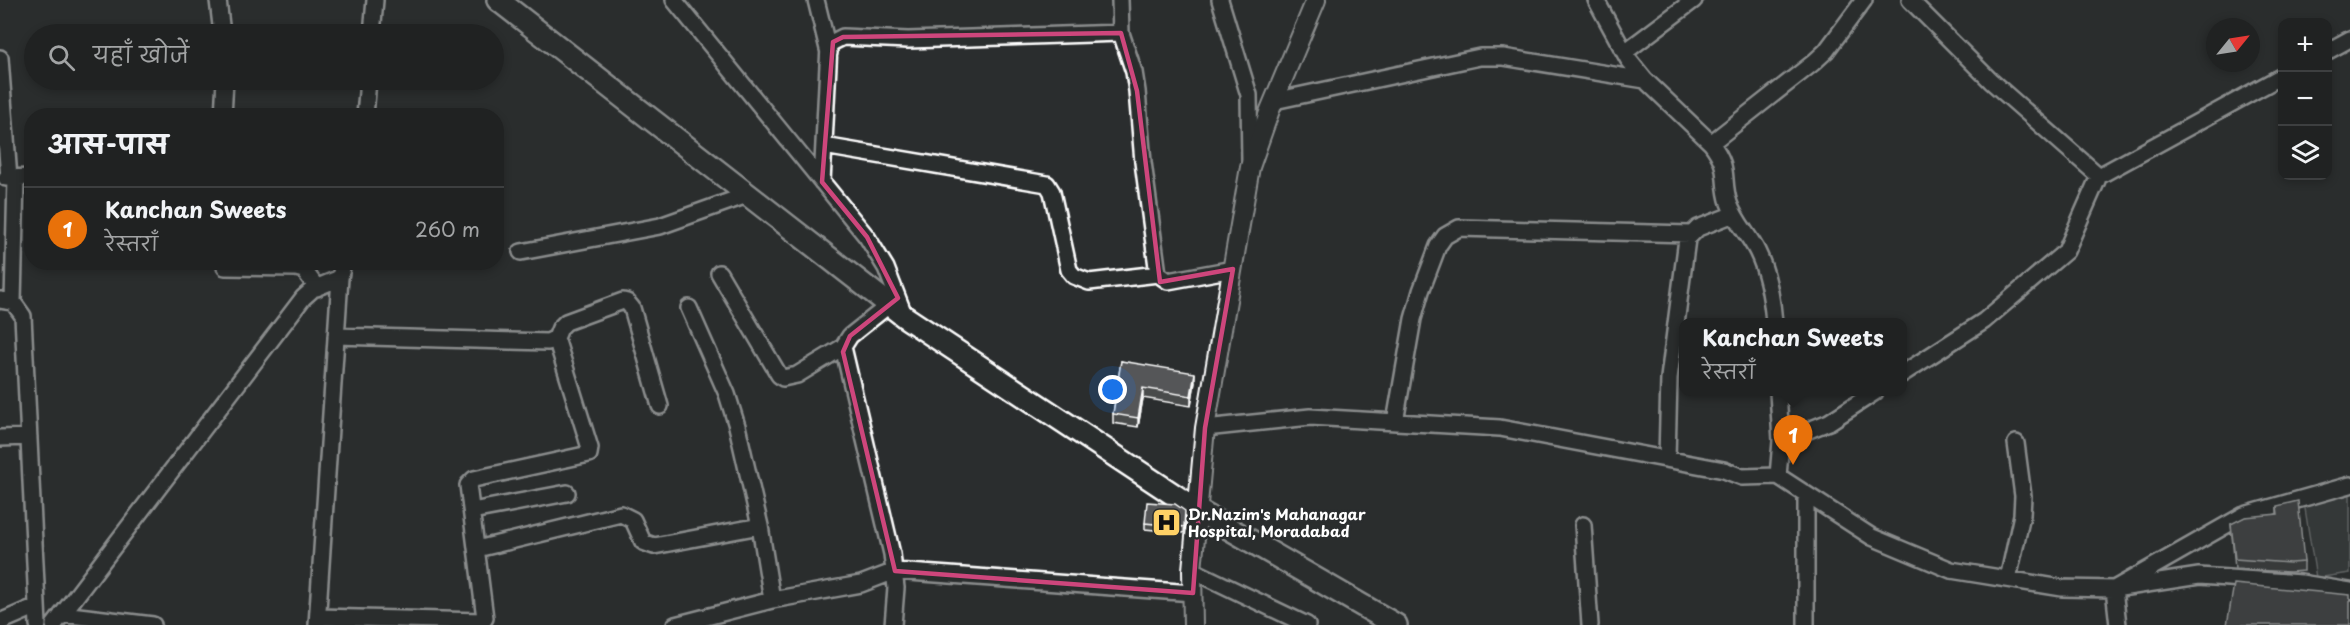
<!DOCTYPE html>
<html lang="hi">
<head>
<meta charset="utf-8">
<style>
	body { margin:0; font-family:"Playpen Sans","Playpen Sans Deva",sans-serif; background:#282a2a; color:#f1f3f6 }
	.controls { position:absolute; right:18px; top:18px; display:grid; overflow:hidden; border-radius:12px; box-shadow:0 3px 9px #0003 }
	.controls button { width:54px; height:54px; display:grid; place-items:center; padding:0; border:0; border-bottom:2px solid #3d3f40; background:#202222; color:#f1f3f6; font:30px sans-serif }
	.compass { position:absolute; left:2206px; top:18px; width:54px; height:54px; border-radius:50%; background:#202222; box-shadow:0 3px 9px #0003; rotate:60deg }
	.you { position:absolute; left:1113px; top:390px; width:21px; height:21px; margin:-15px; border:4px solid #fff; border-radius:50%; background:#1a73e8; box-shadow:0 0 0 9px #1a73e833 }
	.badge { display:grid; place-items:center; width:39px; height:39px; border-radius:50%; background:#2563eb; color:#fff; font-size:20px; font-weight:700 }
	.pin { position:absolute; translate:-50% -50px; filter:drop-shadow(0 2px 3px #0008) }
	.pin::after { content:''; position:absolute; top:32px; width:21px; height:18px; background:inherit; clip-path:polygon(0 0,100% 0,50% 100%) }
	.popup { position:absolute; left:1679px; top:318px; width:228px; height:78px; box-sizing:border-box; display:grid; place-content:center; border-radius:12px; background:#202222; filter:drop-shadow(0 2px 4px #0005); font-size:20px; white-space:nowrap; color:#a2a4a5 }
	.popup b { font-size:22px; color:#f1f3f6 }
	.popup::after { content:''; position:absolute; left:50%; top:100%; margin-left:-12px; border:12px solid transparent; border-top-color:#202222 }
	.list { margin:0; padding:0; list-style:none }
	h2 { display:flex; justify-content:space-between; align-items:center; height:78px; margin:0; padding:0 24px; font-size:26px }
	h2 small { font-size:20px; font-weight:400; color:#a2a4a5 }
	.list li { display:grid; grid-template-columns:39px 1fr auto; gap:18px; align-items:center; box-sizing:border-box; height:84px; padding:0 24px; border-top:2px solid #3d3f40 }
	.list b { display:block; font-size:22px; white-space:nowrap }
	.list p { margin:0; font-size:20px; white-space:nowrap; color:#a2a4a5 }
	.list em { font-size:20px; font-style:normal; color:#a2a4a5 }
	.icon { flex:none; width:33px; height:33px; fill:none; stroke:currentColor; stroke-width:2; stroke-linecap:round; stroke-linejoin:round }
	.map { position:relative; flex:none; width:2350px; height:625px; overflow:hidden }
	.search { position:absolute; background:#202222; box-shadow:0 3px 9px #0003; left:24px; top:24px; width:480px; height:66px; display:flex; align-items:center; gap:15px; box-sizing:border-box; padding:0 21px; border-radius:33px; color:#a2a4a5; font-size:22px }
	.panel { position:absolute; background:#202222; box-shadow:0 3px 9px #0003; left:24px; top:108px; width:480px; height:162px; border-radius:24px }
	.map>svg:first-child { display:block }
	.green { fill:#414445; stroke:#a0a2a2; stroke-width:1.5 }
	.lines { fill:none; stroke-linecap:round; stroke-linejoin:round }
	.minor-casing { stroke:#fff; stroke-width:20 }
	.tertiary-casing { stroke:#fff; stroke-width:22 }
	.secondary-casing { stroke:#fff; stroke-width:26 }
	.minor { stroke:#2a2d2e; stroke-width:15 }
	.tertiary { stroke:#2a2d2e; stroke-width:18 }
	.secondary { stroke:#2a2d2e; stroke-width:21 }
	.wall { fill:#494b4c; stroke:#fff; stroke-width:1.5 }
	.shaded-wall { fill:#3c3d3e; stroke:#fff; stroke-width:1.5 }
	.building { fill:#555758; stroke:#fff; stroke-width:1.5 }
	.marked { fill:none; stroke:#ce467c; stroke-width:4.5; stroke-linejoin:round }
	.labels { text-anchor:middle; dominant-baseline:central; stroke-width:5; stroke-linejoin:round; paint-order:stroke }
	.poi-label { font-size:15px; font-weight:bold; fill:#fff; stroke:#2a2d2e; text-anchor:start }
</style>
</head>
<body>
<div class="map">
<svg width="2350" height="625" viewBox="0 0 2350 625">
	<rect width="100%" height="100%" fill="#2a2d2e"/>
	<filter id="ink" filterUnits="userSpaceOnUse"><feTurbulence type="fractalNoise" baseFrequency=".0167" numOctaves="2"/><feDisplacementMap in="SourceGraphic" scale="12" xChannelSelector="R" yChannelSelector="G"/><feConvolveMatrix kernelMatrix="1 2 1 2 8 2 1 2 1" color-interpolation-filters="sRGB"/></filter>
	<g filter="url(#ink)">
		<!-- green -->
		<path class="green" d="M2350,495V573L2316,578L2304,502Z"/>
		<g class="lines">
			<defs>
				<path id="minor" d="M218,0L222,34
					M674,0L867,237L886,268L905,317
					M816,0L829,53
					M1120,0L1121,33L1134,72L1137,91L1143,162L1158,274L1168,281L1233,269
					M1220,0L1249,95L1250,161
					M1596,0L1628,59L1645,80L1711,143C1731,169 1721,178 1729,203C1735,221 1749,235 1757,251C1768,273 1772,298 1774,322
					M1910,0L1991,81L2099,176
					M372,34L375,0
					M2328,51L2350,39
					M1625,52L1694,0
					M0,58L9,178
					M1274,101L1480,57H1503L1645,80
					M223,116L225,80
					M365,116L368,80
					M1711,143L1813,63L1826,51L1864,0
					M824,146L1047,184L1052,192L1069,270L1074,276L1089,282L1158,274
					M6,178L32,177
					M822,182L829,46L833,42L843,37L908,40L1121,33
					M521,252L660,226L747,195
					M225,267L296,268L304,270L317,288
					M719,273L779,375L783,378L797,375L843,347
					M0,300L13,302L23,316L38,625
					M13,302L16,178
					M889,305L850,336L843,347L892,554L896,588L893,625
					M689,308L727,394L737,426L760,526L772,600
					M336,336L548,342L556,338L560,328L566,322L623,301L627,302L632,308L660,406
					M1902,374L1984,321L2066,251L2099,176L2282,76
					M1395,422L1413,319L1421,291L1438,246L1445,236L1459,228L1690,234
					M1205,428L1310,417L1500,428L1724,470L1742,477L1778,476L1872,537L1951,570L2062,588L2114,589L2199,576L2301,583L2350,591
					M0,438L29,437
					M1781,441L1829,422L1875,392
					M1667,459L1669,378L1687,239L1698,228L1734,214
					M1778,476L1781,441L1778,392
					M472,511L567,493
					M1583,525L1590,625
					M477,549L621,514L633,520L643,542L654,546L760,526
					M1192,570L1307,625
					M2008,579L2022,515L2023,496L2016,443
					M62,614L153,625
					M318,617L483,621L485,618L468,485L474,479L589,454L590,448L556,338
					M0,622L37,606
					M54,625L303,298L313,289L340,278
					M317,625L340,278L343,262
					M675,625L772,600L861,584L895,571L1193,593
					M1806,625V495
					M2118,625L2114,589L2244,515L2350,485"/>
				<path id="tertiary" d="M1193,625L1192,570L1205,428L1250,167L1270,110L1316,0"/>
				<path id="secondary" d="M498,0L905,317L1197,510L1396,625"/>
			</defs>
			<!-- minor casing -->
			<use href="#minor" class="minor-casing"/>
			<!-- tertiary casing -->
			<use href="#tertiary" class="tertiary-casing"/>
			<!-- secondary casing -->
			<use href="#secondary" class="secondary-casing"/>
			<!-- minor -->
			<use href="#minor" class="minor"/>
			<!-- tertiary -->
			<use href="#tertiary" class="tertiary"/>
			<!-- secondary -->
			<use href="#secondary" class="secondary"/>
		</g>
		<!-- wall -->
		<path class="wall" d="M1121,361L1195,382L1191,406L1143,398L1138,427L1113,423V414Z
			M2277,506L2304,562V571L2290,572L2235,569L2231,524L2277,514Z
			M1185,518L1184,533L1145,529V523Z"/>
		<!-- shaded-wall -->
		<path class="shaded-wall" d="M1195,373V382L1191,406V396Z
			M1143,388V398L1138,427V418Z"/>
		<!-- building -->
		<path class="building" d="M1121,361L1195,373L1191,396L1143,388L1138,418L1113,414Z
			M2298,501L2304,562L2290,563L2235,559L2231,524L2245,517L2278,514L2277,506Z
			M1147,502L1175,504L1185,511L1184,527L1145,523Z
			M2234,584L2350,595V625H2227Z"/>
	</g>
	<!-- marked area -->
	<path d="M0 0H2350V625H0ZM1121,33L1137,91L1160,282L1233,269L1205,428L1193,593L895,571L843,352L850,336L898,298L867,237L822,182L833,42L843,37Z" fill="#2a2d2e" fill-opacity=".55" fill-rule="evenodd"/>
	<path class="marked" d="M1121,33L1137,91L1160,282L1233,269L1205,428L1193,593L895,571L843,352L850,336L898,298L867,237L822,182L833,42L843,37Z"/>
	<!-- icons -->
	<defs>
		<symbol id="hospital-square" viewBox="-11 -11 22 22"><rect x="-9" y="-9" width="18" height="18" rx="4" fill="#ffd166" stroke="#2a2d2e"/><path d="M-5-5h3v3.5h4V-5h3V5h-3V1.5h-4V5h-3Z" fill="#111"/></symbol>
	</defs>
	<g fill-rule="evenodd">
		<use href="#hospital-square" x="1150" y="506" width="33" height="33"/>
	</g>
	<g class="labels">
		<!-- poi labels -->
		<g class="poi-label">
			<text x="1188" y="513">Dr.Nazim's Mahanagar<tspan x="1188" dy="17">Hospital, Moradabad</tspan></text>
		</g>
	</g>
</svg>
<div class="controls">
<button>+</button>
<button>−</button>
<button><svg class="icon" aria-label="layers" viewBox="0 0 24 24"><path d="M12 4l9 5-9 5-9-5zM3 14l9 5 9-5"/></svg></button>
</div>
<svg class="compass" viewBox="-18 -18 36 36"><path d="M0-13l5 13h-10z" fill="#e53935"/><path d="M0 13l5-13h-10z" fill="#a2a4a5"/></svg>
<div class="you"></div>
<div class="pin badge" style="left:1793px;top:465px;background:#e8710a">1</div>
<div class="popup"><b>Kanchan Sweets</b>रेस्तराँ</div>
<div class="search"><svg class="icon" aria-label="search" viewBox="0 0 24 24"><circle cx="10" cy="10" r="6"/><path d="M15 15l6 6"/></svg>यहाँ खोजें</div>
<section class="panel">
<h2>आस-पास<small></small></h2>
<ul class="list">
<li><span class="badge" style="background:#e8710a">1</span><div><b>Kanchan Sweets</b><p>रेस्तराँ</p></div><em>260 m</em></li>
</ul>
</section>
</div>
</body>
</html>
